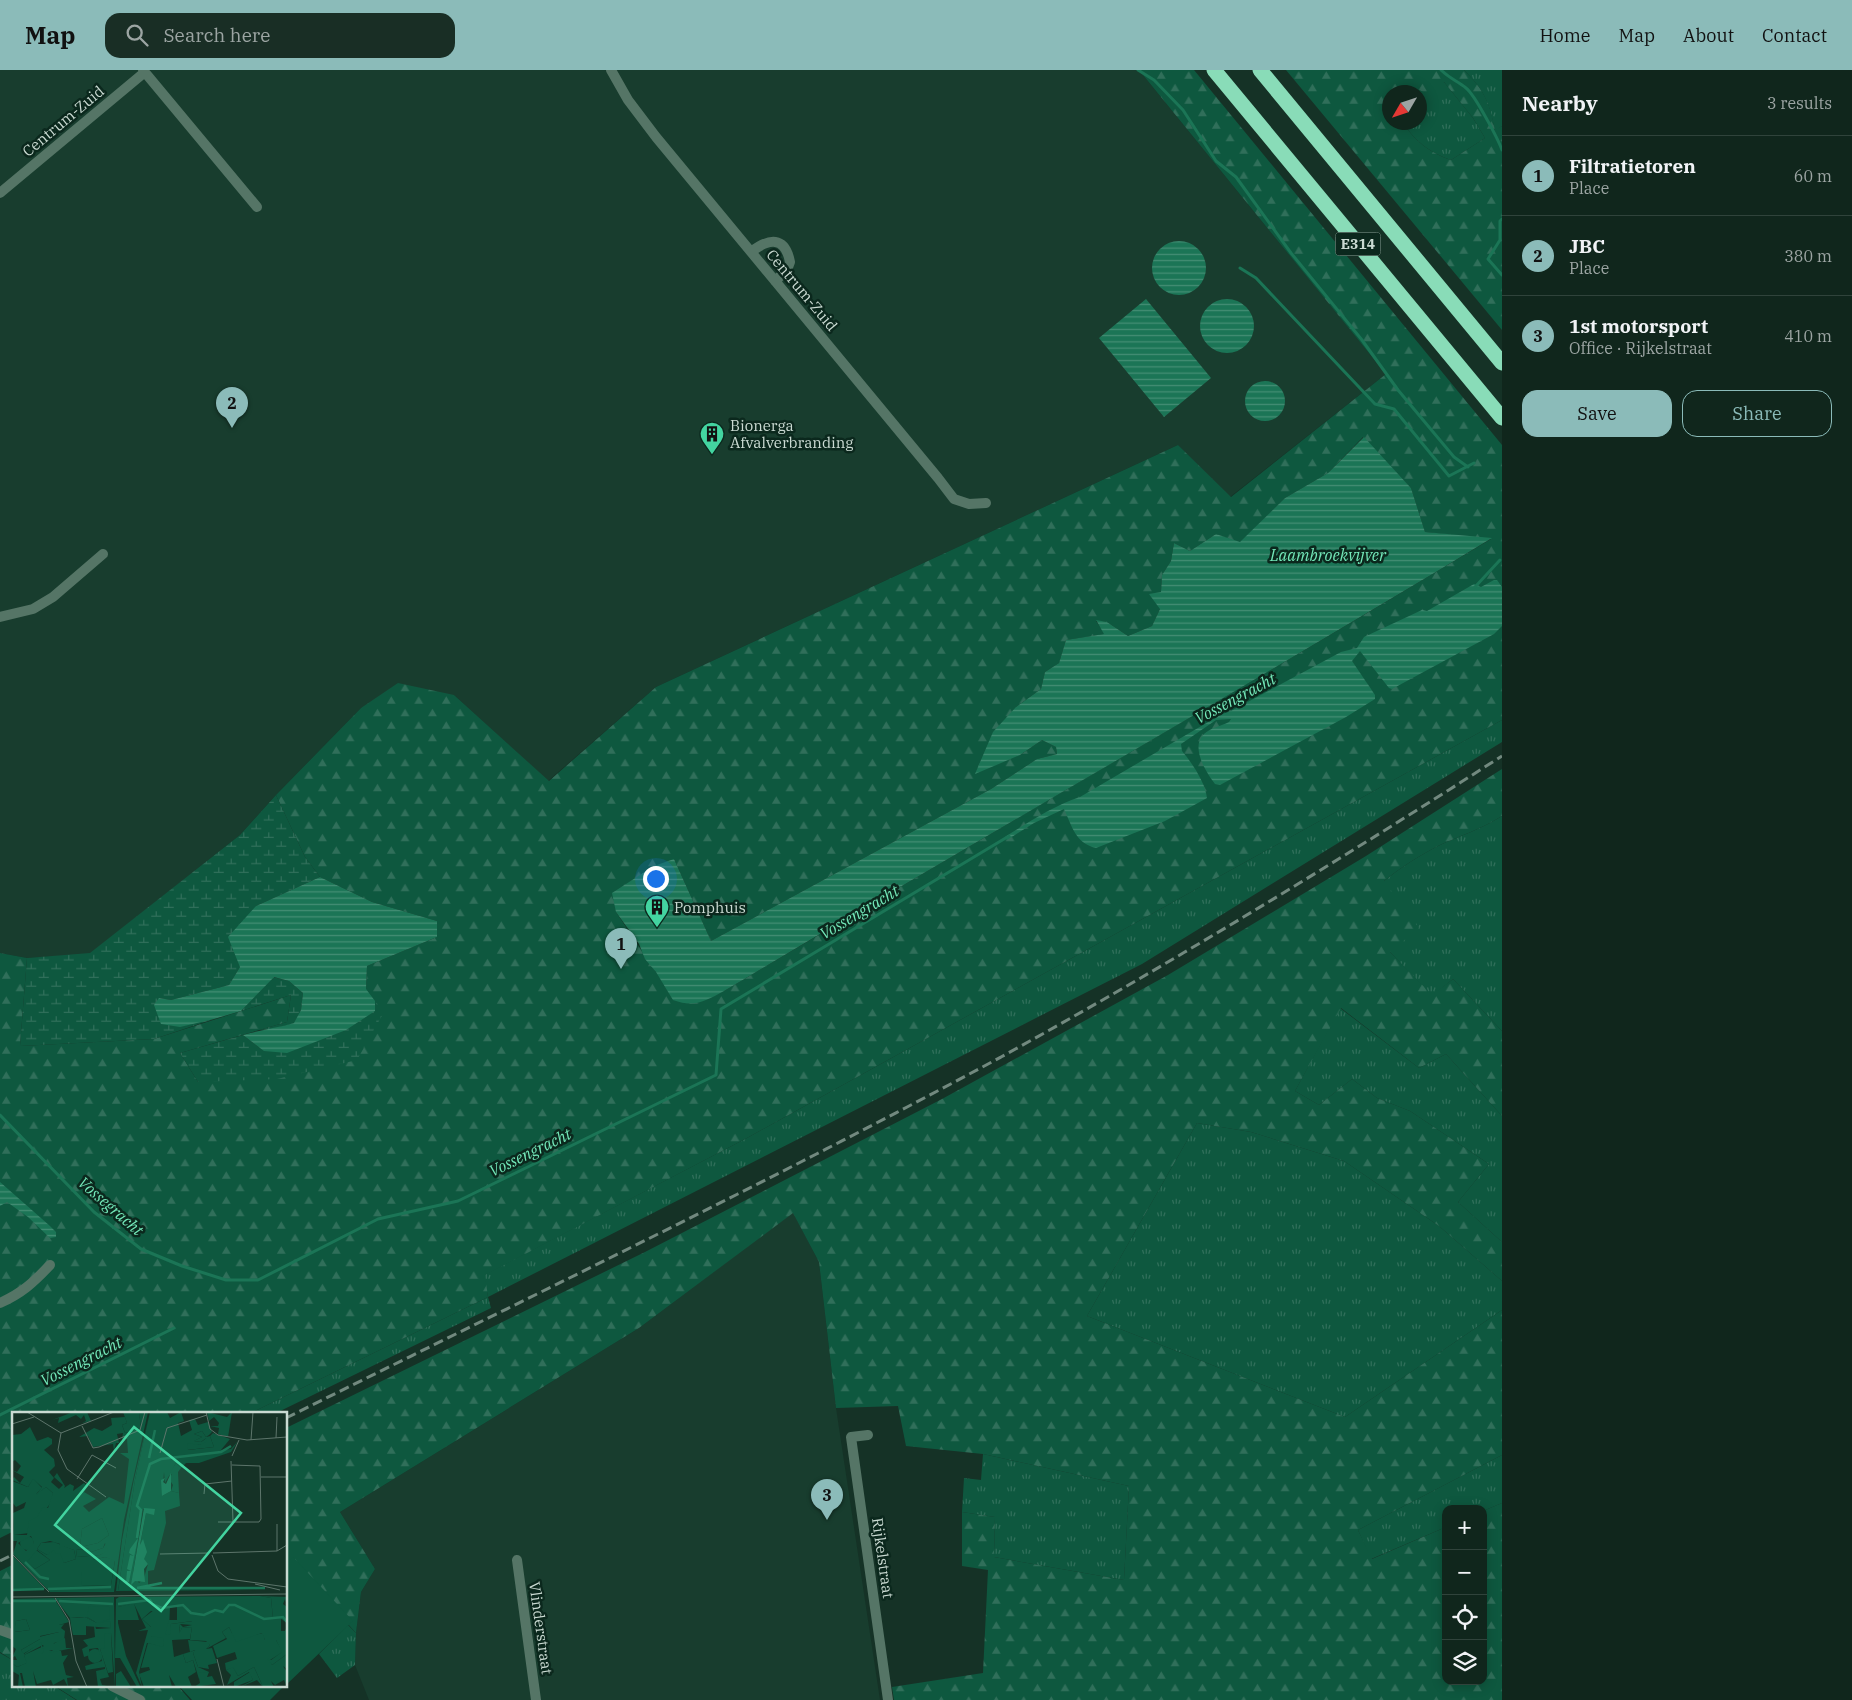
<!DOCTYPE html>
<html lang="en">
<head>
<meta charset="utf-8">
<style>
	body { margin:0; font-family:"IBM Plex Serif",serif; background:#192e25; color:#f1f3f6 }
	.controls { position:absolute; right:15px; bottom:15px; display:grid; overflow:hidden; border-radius:10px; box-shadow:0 2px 12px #0003 }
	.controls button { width:45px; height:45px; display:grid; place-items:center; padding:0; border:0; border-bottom:1px solid #30433b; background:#10261c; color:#f1f3f6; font:25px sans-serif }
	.compass { position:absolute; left:1382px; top:15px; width:45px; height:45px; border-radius:50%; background:#10261c; box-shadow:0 2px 12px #0003; rotate:231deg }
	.you { position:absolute; left:655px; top:808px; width:18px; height:18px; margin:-12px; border:4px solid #fff; border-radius:50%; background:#1a73e8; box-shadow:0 0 0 8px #1a73e833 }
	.badge { display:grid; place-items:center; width:32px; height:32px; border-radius:50%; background:#8bbbb9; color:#111; font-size:16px; font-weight:700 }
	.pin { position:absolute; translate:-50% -41px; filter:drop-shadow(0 1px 2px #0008) }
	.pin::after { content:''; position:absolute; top:26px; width:18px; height:15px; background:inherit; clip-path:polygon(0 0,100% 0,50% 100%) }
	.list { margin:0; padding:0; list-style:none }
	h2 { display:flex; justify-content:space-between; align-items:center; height:65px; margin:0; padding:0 20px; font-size:21px }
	h2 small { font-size:16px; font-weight:400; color:#9ca5a3 }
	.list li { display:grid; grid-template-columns:32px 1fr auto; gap:15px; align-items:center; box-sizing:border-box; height:80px; padding:0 20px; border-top:1px solid #30433b }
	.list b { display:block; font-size:19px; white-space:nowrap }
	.list p { margin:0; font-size:16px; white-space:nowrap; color:#9ca5a3 }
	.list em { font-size:16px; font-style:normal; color:#9ca5a3 }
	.actions { display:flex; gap:10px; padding:15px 20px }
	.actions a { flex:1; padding:11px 0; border:1px solid #8bbbb9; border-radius:15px; text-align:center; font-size:18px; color:#8bbbb9 }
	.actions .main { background:#8bbbb9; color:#111 }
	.icon { flex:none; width:28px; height:28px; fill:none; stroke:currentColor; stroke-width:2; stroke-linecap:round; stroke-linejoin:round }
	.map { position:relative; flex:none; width:1502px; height:1630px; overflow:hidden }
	header { display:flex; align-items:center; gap:30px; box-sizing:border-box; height:70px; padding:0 25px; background:#8bbbb9; color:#111 }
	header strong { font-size:24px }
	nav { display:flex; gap:28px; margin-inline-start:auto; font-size:18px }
	.search { width:350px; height:45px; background:#192e25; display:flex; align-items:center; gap:12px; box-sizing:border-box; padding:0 18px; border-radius:15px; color:#9ca5a3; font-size:19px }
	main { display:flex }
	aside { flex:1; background:#10261c }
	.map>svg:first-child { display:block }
	.built { fill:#183d2e }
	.grass { fill:url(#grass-tufts) }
	.forest { fill:url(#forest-firs); fill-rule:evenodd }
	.wetland { fill:url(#wetland-marsh) }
	.pitch { fill:#0e583f }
	.water { fill:url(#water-rules) }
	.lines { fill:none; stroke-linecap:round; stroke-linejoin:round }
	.stream { stroke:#1b7556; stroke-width:3 }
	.street { stroke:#557566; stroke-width:10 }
	.highway { stroke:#89dcb8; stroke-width:15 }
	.rail { stroke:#72897f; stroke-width:3; stroke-dasharray:10 5; stroke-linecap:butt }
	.labels { text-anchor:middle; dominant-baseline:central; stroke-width:5; stroke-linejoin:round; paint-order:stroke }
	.shield { fill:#0b281d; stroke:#91a59c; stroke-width:1 }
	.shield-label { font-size:14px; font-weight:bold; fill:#cadad2 }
	.street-label { font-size:15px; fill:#cadad2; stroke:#0b281d }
	.poi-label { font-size:15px; fill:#cadad2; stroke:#0b281d; text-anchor:start }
	.water-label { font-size:16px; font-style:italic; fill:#73e8b9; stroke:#0b281d }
	.inset-river { fill:none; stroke:#1b7556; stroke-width:2.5 }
	.inset-road { fill:none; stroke:#5d756b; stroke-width:1 }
	.view { fill:#43d4a0; fill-opacity:0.15; stroke:#43d4a0; stroke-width:2.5 }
	.inset-edge { fill:none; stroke:#cadad2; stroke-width:2.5 }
</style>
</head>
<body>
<header>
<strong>Map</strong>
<div class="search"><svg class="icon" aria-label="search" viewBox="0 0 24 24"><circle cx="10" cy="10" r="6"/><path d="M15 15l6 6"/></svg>Search here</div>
<nav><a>Home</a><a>Map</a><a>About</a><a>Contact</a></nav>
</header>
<main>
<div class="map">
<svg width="1502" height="1630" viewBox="0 0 1502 1630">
	<defs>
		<pattern id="grass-tufts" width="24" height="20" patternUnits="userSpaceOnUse" patternTransform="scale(1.25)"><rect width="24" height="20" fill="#0e583f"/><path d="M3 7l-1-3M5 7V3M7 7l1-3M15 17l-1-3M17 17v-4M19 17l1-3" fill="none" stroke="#306f5a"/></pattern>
		<pattern id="forest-firs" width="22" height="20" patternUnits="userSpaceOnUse" patternTransform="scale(1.25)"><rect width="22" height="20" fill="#0e583f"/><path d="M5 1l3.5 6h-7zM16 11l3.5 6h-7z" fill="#306f5a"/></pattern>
		<pattern id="wetland-marsh" width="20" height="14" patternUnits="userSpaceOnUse" patternTransform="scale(1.25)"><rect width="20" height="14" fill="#0e583f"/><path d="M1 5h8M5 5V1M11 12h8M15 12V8" fill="none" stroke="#306f5a"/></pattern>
		<pattern id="water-rules" width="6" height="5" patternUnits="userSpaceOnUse" patternTransform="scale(1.25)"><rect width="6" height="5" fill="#1b7556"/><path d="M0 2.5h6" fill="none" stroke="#458e75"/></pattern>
	</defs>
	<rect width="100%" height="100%" fill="#153226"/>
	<!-- built -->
	<path class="built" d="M0,0H1139L1386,304L1230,427L1178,375L656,617L548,711L454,625L361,638L276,725L240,765L90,884L27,888L0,883Z
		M793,1142L819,1192L836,1338L880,1630H369L355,1595L356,1563L361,1522L375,1499L340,1442L639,1258Z"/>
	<!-- grass -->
	<path class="grass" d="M1464,0H1502V56L1495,61C1490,33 1484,20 1464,0Z
		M1444,12L1473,48L1485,68L1451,90C1429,82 1416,72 1403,53L1420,52V22H1412L1416,18Z
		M1502,650V672L1142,894L488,1227L491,1238L274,1344H249L488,1227L484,1205L747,1068Z
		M1502,746V961L1453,909L1432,926L1390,882L1384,811C1401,797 1419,786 1438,776C1459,766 1482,759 1502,746Z
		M1340,938L1419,998L1446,984L1502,1046V1172L1458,1132L1489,1094L1410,1041L1377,1028L1352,1009L1319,1035L1295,1021Z
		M1197,1053L1251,1062L1344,1091L1439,1156L1502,1211V1240L1345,1347L1087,1246Z
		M983,1384L1129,1416L1124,1510L994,1487L995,1447L962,1442L964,1408L981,1410Z
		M1502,1385V1433L1483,1441V1439H1446V1457L1371,1489L1358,1460Z
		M348,1555L356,1563L355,1595L337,1608L319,1584Z
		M0,1583L14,1591V1616H54L76,1630H0Z"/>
	<!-- forest -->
	<path class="forest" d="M1139,0H1194L1502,375V650L747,1068L485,1205L488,1227L249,1344H14V1461L0,1468V883L27,888L20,976L154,969L291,925L287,952L180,983L198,1012L366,919L367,896L437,867V851L372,832L320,807L305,787L276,725L361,638L398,613L454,625L549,711L656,617L1178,375L1231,427L1386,304ZM1363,367L1411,418L1425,462L1491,469C1237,622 979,769 724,921L656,902L616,842L674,789L711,871L991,719L1037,689L1057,684L1056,677L1042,670L1020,685L1016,637L1041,619L1045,602L1059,593L1066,570L1105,564L1096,551L1107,552L1128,566L1152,556L1160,539L1162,505L1171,491L1174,473L1190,481L1216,464L1240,473L1285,428L1328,403Z
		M1286,0H1464C1484,20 1490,32 1495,60L1502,56V260ZM1444,12L1473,48L1485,68L1451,90C1429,82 1416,72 1403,53L1390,52V22H1412L1416,18L1432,27Z
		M1502,699V746C1482,759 1459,766 1438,776C1419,786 1401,797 1384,811L1419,858L1390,882L1432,925L1453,909L1502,961V1046L1446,984L1419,998L1341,938L1295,1021L1319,1035L1352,1009L1377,1028L1410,1041L1489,1094L1458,1132L1502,1172V1211L1439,1156L1344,1091L1251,1062L1197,1053L1087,1246L1345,1347L1502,1240V1385L1358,1460L1372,1489L1446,1457V1611H1483V1441L1502,1433V1630H894L892,1617L983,1603L988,1500L962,1496V1442L995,1447L994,1487L1124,1510L1129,1416L983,1384L906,1376L898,1336L836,1338L819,1192L793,1143L639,1258L340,1442L375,1499L361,1522L356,1563L293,1493L286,1499V1358L645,1182L942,1029L1168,905L1366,786Z
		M14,1494V1591L0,1582V1501Z
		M55,1616H178L190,1630H77Z"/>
	<!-- wetland -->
	<path class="wetland" d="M276,725L305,787L320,807L256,836L240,897L229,915L171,930L159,928L197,952L214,949L154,969L20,976L27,888L90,883L240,765Z
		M273,907L289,911L303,923L301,940L295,953L273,959L259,960L287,952L291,925L241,941Z
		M375,931L384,942L357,990L277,1009L198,1012L180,983L243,965L264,981L375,941Z"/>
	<!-- pitch -->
	<path class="pitch" d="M293,1487L353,1551L286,1615V1494Z
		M179,1616H284L270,1630H192Z"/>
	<!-- water -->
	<path class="water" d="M1152 198a27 27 0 1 1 54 0a27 27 0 1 1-54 0Z
		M1200 256a27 27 0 1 1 54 0a27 27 0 1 1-54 0Z
		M1146,229L1211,308L1164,347L1099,268Z
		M1245 331a20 20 0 1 1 40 0a20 20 0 1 1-40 0Z
		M1364,367L1411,418L1425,462L1492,468C1238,622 979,769 724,921C705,931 695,938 673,930L656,902L645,889L639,874L616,842L612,823L654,796L674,789L711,871L991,719L1037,689L1057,684L1056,677L1042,670L1020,685L975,704L993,662L1016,637L1041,619L1045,602L1059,593L1066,570L1104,564L1096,550L1107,552L1128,566L1152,556L1160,539L1149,524L1161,522L1162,505L1171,491L1174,473L1190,481L1216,464L1240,472L1285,428L1328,403Z
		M1494,510H1497L1502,517V556L1494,564L1392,619L1389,618L1360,581L1352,591L1375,625V629L1346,647L1220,715L1215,714C1206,702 1190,677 1204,664C1210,658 1221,656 1229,652L1231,649L1216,650L1181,674L1182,681C1192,693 1205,712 1207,728L1165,751L1096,778C1075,773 1072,756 1064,739L1034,753L1007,770L1005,767C1029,752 1053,736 1080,727L1215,648L1214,646L1229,642L1341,582L1357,578L1364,567L1422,540L1427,541L1474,514L1481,517Z
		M320,807L372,832L437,851V867L367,896L366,919L375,931V941L346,960L287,983L264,981L243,965C260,960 277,958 294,953L301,940L303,923L289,911L274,907L241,941L214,949L180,957L161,954L154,935L159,928L171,930L229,915L240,897L228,867L256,836Z
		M0,1112L50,1156L56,1162V1167L50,1168L28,1147L7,1132L0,1136Z"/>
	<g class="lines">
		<!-- stream -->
		<path class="stream" d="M1138,0L1154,10L1183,40L1216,91L1236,107L1291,183L1362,270L1398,320L1454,387L1468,397
			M1441,0C1450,9 1458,11 1466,18C1475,25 1498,69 1502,80
			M1502,149L1500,151V170L1488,189L1502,205
			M1240,198L1256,208L1375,334L1394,339L1449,406L1474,393
			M1475,517L1500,490
			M0,1045L94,1142L141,1179L182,1196L226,1210H258L378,1149L458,1131L716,1005L721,939L1009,766
			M0,1345L174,1258"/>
		<!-- street -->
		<path class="street" d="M143,0L257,137
			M611,0L628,30L656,67L938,408L954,429L969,434L986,433
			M0,123L145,2
			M751,182C769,168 785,166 790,192L787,200L775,211
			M0,547L33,539L53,527L103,484
			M0,1233C22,1223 33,1213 50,1195
			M868,1365L851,1367L888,1630
			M517,1490L536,1630
			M0,1560L14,1565
			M112,1616L140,1630"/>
		<!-- highway -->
		<path class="highway" d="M1214,0L1502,348
			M1260,0L1502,293"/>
		<!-- rail -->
		<path class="rail" d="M286,1348C525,1229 766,1114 1001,987C1172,893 1338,791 1502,686
			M0,1491L14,1484"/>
	</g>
	<!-- icons -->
	<defs>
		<symbol id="building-pin" viewBox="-11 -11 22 30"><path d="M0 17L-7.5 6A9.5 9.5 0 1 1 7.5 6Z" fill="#43d4a0" stroke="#0b281d"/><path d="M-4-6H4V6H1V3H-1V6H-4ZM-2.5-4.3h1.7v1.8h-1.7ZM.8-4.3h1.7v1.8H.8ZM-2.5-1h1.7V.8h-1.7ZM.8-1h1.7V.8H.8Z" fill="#111"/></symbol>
	</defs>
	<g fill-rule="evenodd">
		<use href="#building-pin" x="698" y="350" width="28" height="38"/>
		<use href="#building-pin" x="643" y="823" width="28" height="38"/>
	</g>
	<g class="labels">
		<!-- shield labels -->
		<rect class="shield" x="1335.5" y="162.5" width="45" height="23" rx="4"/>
		<g class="shield-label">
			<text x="1358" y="174">E314</text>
		</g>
		<!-- street labels -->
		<g class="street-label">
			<text transform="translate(63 51) rotate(-40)">Centrum-Zuid</text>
			<text transform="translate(802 220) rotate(50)">Centrum-Zuid</text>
			<text transform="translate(883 1488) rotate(82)">Rijkelstraat</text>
			<text transform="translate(541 1558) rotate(82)">Vlinderstraat</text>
		</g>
		<!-- poi labels -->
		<g class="poi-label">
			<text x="730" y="355">Bionerga<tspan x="730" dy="17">Afvalverbranding</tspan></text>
			<text x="674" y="837">Pomphuis</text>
		</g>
		<!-- water labels -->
		<g class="water-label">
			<text x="1328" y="485">Laambroekvijver</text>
			<text transform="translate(1235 628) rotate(-28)">Vossengracht</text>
			<text transform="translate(859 842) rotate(-31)">Vossengracht</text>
			<text transform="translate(530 1082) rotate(-26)">Vossengracht</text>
			<text transform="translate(111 1136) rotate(41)">Vossegracht</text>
			<text transform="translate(81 1291) rotate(-27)">Vossengracht</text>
		</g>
	</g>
	<!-- overview -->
	<g transform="translate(12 1342)">
		<rect width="275" height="275" fill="#153226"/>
		<path d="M111,0H127L129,16L113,21L110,13L115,11ZM138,0L123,68L106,179H104L110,128L122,67ZM190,19L194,25L198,24L202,35L175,38V31L180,30L188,33L194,26L189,30L181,29L190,25L182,22ZM21,66L30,76L24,82L34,75L41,81L40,89L17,121L2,123L1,101L12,96L14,90L4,95L0,90V69L16,75ZM90,106L97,123L86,131L68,135L70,117ZM8 131a7 7 0 1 1 14 0a7 7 0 1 1-14 0ZM42,130L62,138L64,147L52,151L44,142L35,143L25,137L29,131ZM94,131L97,139L88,143L65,145L64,138L78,136L79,140L91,136ZM24,138L38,148L23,157L14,150ZM93,145L103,148L99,173L69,174V159H80L81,148ZM248,184L275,185V194L273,187L271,192L275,195V208L270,204L261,207L259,186ZM122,191L127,208H106V195ZM88,193L98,195L99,216L59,213L58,206H64L73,205L85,211L75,205L74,197L76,194ZM146,195H158L157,218L159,212L181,209L180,213L168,212L167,221L170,216L180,215L178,227L160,228L162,245L171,242L174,251L181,248L184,260L176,265L180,275H164L157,263L160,275H132L127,262L138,258L137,255L129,256L136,231L152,234L139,224V215L130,207ZM14,207L18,218L2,220L4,209ZM52,212L49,216L53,219L52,229L42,231L41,238L37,239H49L50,244L56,243L51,251L54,263L62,265L55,266L56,275L52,267L41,273L39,268L25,272L21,259L24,275H13L10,261H8L11,275H6L7,263L0,259V251L5,255L14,251L12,243L32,234L28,232L11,242L9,238L28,227L27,225L47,220L46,213ZM217,215L220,221L237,224L251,221L253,228H264L271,240L258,248L260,253L275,242V257L271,254L275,260V275L272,268L263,273L259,269L262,275H251L242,255L226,264L221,256L214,258L213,251L225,247L223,240L205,246L201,234L215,227L210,220ZM92,221H99L101,260L96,261L88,237ZM176,228L196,230L198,233L194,237L200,236L205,251L196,253L197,257L186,255L181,241L183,238L178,240ZM76 244a7 7 0 1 1 14 0a7 7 0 1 1-14 0ZM109,259L119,275H104V262ZM191,259L197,260L195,265L200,264L204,272L182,275L188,271L186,261ZM238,260L241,268L222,275V270Z" fill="#0e583f"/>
		<path d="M61,0H75L79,9L70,11L74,9L72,3L69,7L64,3L46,11L47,6L40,8ZM127,0H136L112,108L102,180H38L1,142L5,129H0V102L2,123H15L17,109L25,105L31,95L36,96L41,81L34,75L24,83L30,75L21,67L16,75L0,68L2,65L8,71L12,65L0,58L5,60L9,54L3,48L0,50V23L9,22L18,15L25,29L36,25L40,27V32L32,38L42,47L43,54L37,60L42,66L39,70L47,77L51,73L42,65L45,61L53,74L52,76L58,72L62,74L61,79L72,71L76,74L72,80L84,87L71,94L77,100L97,85L112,92L117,47L108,41H116L115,27H110L111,21L105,22L107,31H104L102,39L101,32L81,35L76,24L67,25L82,16L90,19L100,13L99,6L113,5L115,11L110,13L113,21L129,16ZM90,106L97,123L86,131L68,135L70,117ZM19,124L22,131L14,139L6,131ZM38,129L48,132L47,137L50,134L62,138L64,147L52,151L48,141L44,142L42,138L35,143L25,137L29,131ZM93,131L96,138L88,143L65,145L64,138L77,136L79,140L91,136ZM25,138L38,148L23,157L15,150ZM93,145L103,149L99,173L70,174L69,159H81V148ZM138,0H155L158,6L169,0L172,9L166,11L169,24L180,18L177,8L183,7L186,13L196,10L200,20L197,23L194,25L190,19L182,22L190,25L182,29L189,30L195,26L194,30L188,33L175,31L176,38L202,35L198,24L201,21L218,27L209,38L219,37L226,29L219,40L187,51H174L169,56L164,51L153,71L152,60L150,84L159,79L167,81L168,94L153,99L154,111L142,158L136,159V175L248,178L106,179L123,68ZM131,97H141L134,101L128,134L133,133L131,147L136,152L132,166L127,171L121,161ZM195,0L215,5L220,0L216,25L206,22L207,16L198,14H206L207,11L202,5L197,9ZM0,143L33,177H0ZM248,184L259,186L261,207L271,204L275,208V211L269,207V219H273L275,214V242L260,253L255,246L259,248L270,240L264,228H253L250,221L224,230L217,215L210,220L214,226L194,237L198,233L194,229L178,228L180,215L170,216L167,222L168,212L171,215L180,213V209L159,212L158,223L153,222L157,208H165V195H146L145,199H139L130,207L139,215V224L151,226L152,235L135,231L127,260L130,275L124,261L136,218L126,219L134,216L122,192L106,195V211L114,244L128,274L125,275L108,246H103L104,187L107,185ZM102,185L103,275L99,221L92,222L93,236L88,237L97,265L88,267L90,273L100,275H86L84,259L93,257V255L74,258L73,254L90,249L86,236L77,237L78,243L72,245L70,237L76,234L71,228L83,225L82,214H74V223H61L59,213H83L84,217L99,216L98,209L85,211L73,205L58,206L43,186ZM77,194L97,195L98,207L85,211L75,205ZM42,186L57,210L47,213V220L28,224V227L9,238L12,242L29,230L32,240L29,242V234L12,243L15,251L5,255L0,251V248H5L3,244L0,246L4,237L0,234V187ZM14,207L18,218L3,220L4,209ZM53,226L54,236H61L37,241L41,238V232ZM184,238L181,241L186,255L197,260L187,261V267L181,248L174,251L171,242ZM221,255L226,264L242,255L251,275L245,268L228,275L241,268L237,260L215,273L219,263L214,258Z" fill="#0e583f" fill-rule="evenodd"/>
		<path d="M164,51L169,56L166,60L167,81L159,79L161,73L157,67L160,62L155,65Z" fill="#0e583f"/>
		<path d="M159,61V79L150,84L149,68L153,66L151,70L154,72ZM132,96L143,97L142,103L134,101L128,133L131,127L135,140L132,147L136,152L132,157L133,170L123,169L119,173ZM126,126L117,170L114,171L115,159H119L115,157L118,143L122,144L117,141L118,137Z" fill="#1b7556"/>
		<path class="inset-river" d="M137,46L143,18M125,126L129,98L125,94L138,52L149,47L209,40L219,34M13,150L28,165L37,167M125,176H253M125,176L150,171M36,177L99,175M0,178L32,177M0,189H44M47,189L101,192M106,192L138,188L140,191M140,192L150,196L171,193L179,201L192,203L203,198L211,200L217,193H223L252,207L271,205L275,210"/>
		<path class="inset-road" d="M15,0L49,21L102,0M194,0L198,17L206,23L235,28L275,25M0,12L22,5M70,14L81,36L87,35L128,18L133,0M49,21L46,38L55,57L94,85M264,26L265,5M239,28L241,0M148,41L155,16L195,3M220,44L227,28M219,49L221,110M249,65H275M65,67L80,43L104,56M192,82L193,72L220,69M206,110H247L249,107L248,54L220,53M265,112V139M201,141L265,139L275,133M0,142L37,180M148,142L197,141M200,143L206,159L216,167L275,175M243,172L268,178M0,185L275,182M43,186L57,208L64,249L75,275M205,247L212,275"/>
		<path class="view" d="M122,15L229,101L149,199L43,113Z"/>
		<rect width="275" height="275" class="inset-edge"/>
	</g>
</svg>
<div class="controls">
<button>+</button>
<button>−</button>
<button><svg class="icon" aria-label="locate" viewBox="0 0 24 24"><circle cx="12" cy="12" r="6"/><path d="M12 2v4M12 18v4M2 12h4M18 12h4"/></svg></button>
<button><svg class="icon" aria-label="layers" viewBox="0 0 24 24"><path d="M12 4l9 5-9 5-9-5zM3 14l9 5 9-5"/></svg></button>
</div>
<svg class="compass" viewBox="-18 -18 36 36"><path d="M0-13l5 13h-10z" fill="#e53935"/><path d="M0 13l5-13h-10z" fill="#9ca5a3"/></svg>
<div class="you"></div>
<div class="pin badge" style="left:621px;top:899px">1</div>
<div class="pin badge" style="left:232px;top:358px">2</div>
<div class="pin badge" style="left:827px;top:1450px">3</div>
</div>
<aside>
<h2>Nearby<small>3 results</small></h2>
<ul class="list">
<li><span class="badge">1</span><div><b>Filtratietoren</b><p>Place</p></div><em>60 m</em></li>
<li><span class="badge">2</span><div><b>JBC</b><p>Place</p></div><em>380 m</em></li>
<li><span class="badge">3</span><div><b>1st motorsport</b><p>Office · Rijkelstraat</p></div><em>410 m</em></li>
</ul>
<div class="actions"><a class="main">Save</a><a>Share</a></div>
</aside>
</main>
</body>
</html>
